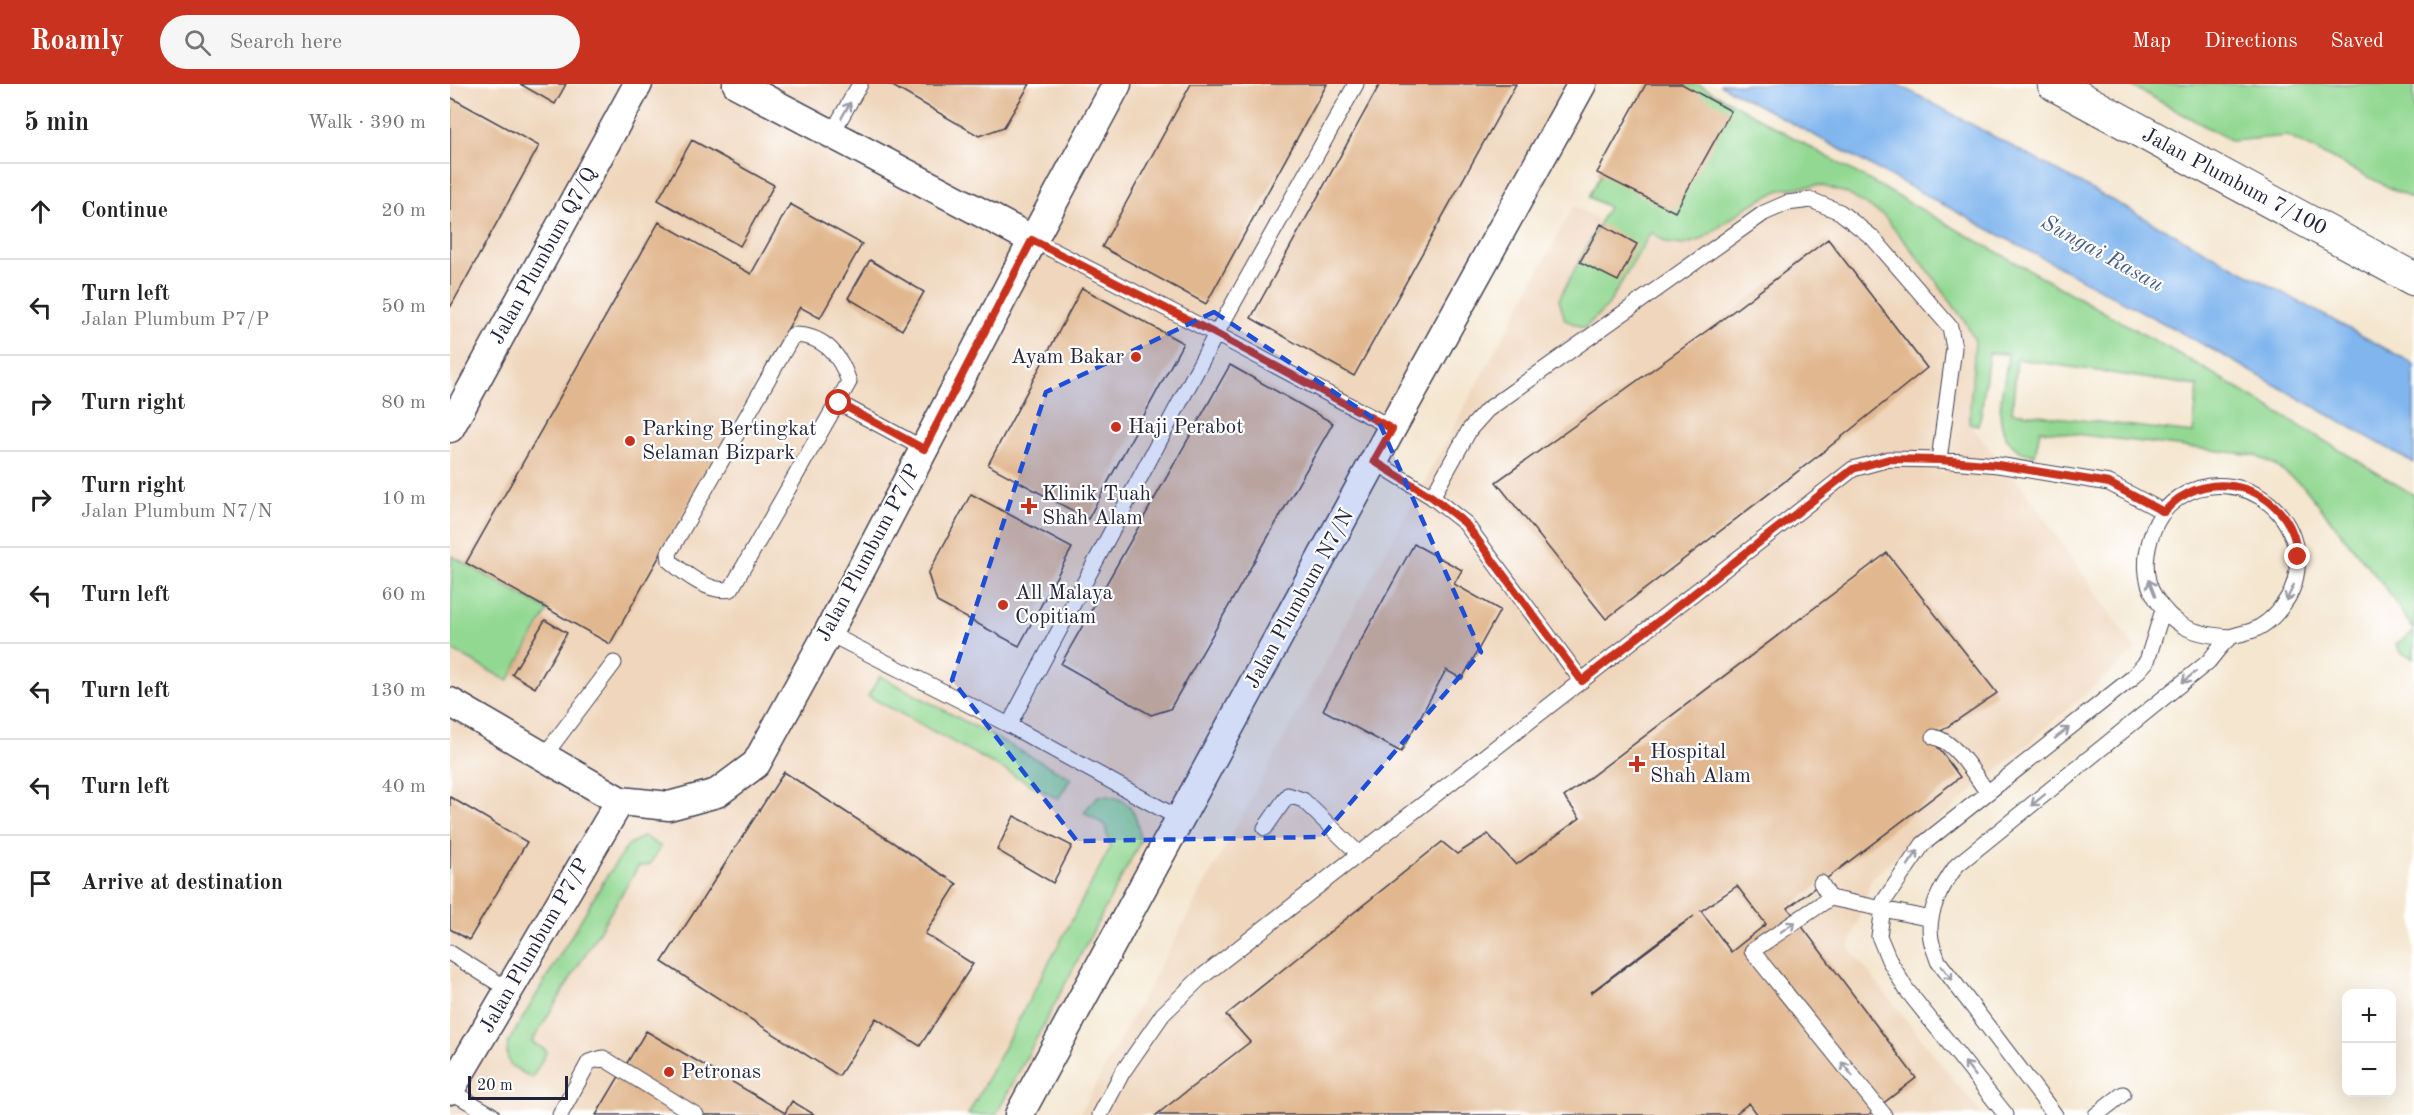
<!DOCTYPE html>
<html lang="en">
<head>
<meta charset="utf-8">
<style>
	body { margin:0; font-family:"Old Standard TT",serif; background:#f6f6f6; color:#222 }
	.controls { position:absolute; right:18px; bottom:18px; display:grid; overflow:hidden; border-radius:12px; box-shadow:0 6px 24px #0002 }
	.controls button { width:54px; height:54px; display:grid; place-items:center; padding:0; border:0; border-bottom:2px solid #e0e0e0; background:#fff; color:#222; font:30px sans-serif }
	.scale { position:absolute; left:18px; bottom:15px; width:100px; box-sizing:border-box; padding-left:6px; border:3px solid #22223b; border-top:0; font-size:16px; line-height:21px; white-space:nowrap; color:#22223b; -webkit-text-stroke:4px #fff; paint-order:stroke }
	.stop { position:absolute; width:18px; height:18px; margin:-14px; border:4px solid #c8321e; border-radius:50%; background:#fff }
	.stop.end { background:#c8321e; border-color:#fff; box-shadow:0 2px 6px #0008 }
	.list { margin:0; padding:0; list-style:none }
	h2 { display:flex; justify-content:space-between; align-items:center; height:78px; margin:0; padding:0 24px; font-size:26px }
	h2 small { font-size:20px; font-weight:400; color:#767676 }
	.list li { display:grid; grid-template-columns:39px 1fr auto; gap:18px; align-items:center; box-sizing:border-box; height:96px; padding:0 24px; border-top:2px solid #e0e0e0 }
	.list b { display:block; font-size:22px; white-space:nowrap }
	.list p { margin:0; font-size:20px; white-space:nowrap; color:#767676 }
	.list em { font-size:20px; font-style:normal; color:#767676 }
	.icon { flex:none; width:33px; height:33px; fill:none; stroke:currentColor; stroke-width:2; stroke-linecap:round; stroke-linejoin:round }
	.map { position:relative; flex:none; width:1964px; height:1031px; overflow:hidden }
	header { display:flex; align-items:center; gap:36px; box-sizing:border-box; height:84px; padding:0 30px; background:#c8321e; color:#fff }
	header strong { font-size:28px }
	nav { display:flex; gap:33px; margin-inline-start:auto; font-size:21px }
	.search { width:420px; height:54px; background:#f6f6f6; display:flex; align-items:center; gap:15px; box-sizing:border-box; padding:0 21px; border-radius:33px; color:#767676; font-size:22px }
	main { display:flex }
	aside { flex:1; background:#fff }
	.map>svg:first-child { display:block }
	.built { fill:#efd6bc }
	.green { fill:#92d892; stroke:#5a7d66; stroke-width:1.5; fill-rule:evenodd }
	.water { fill:#80b5ee; stroke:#516c94; stroke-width:1.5 }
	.building { fill:#e1b78f; fill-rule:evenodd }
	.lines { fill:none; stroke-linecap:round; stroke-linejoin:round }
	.service-casing { stroke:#423f51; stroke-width:17 }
	.minor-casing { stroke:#423f51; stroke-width:31 }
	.tertiary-casing { stroke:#423f51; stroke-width:35 }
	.service { stroke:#fff; stroke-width:15 }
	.minor { stroke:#fff; stroke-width:28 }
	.tertiary { stroke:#fff; stroke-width:33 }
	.oneway { stroke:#9c9ca7 }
	.route { stroke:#c8321e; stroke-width:8 }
	.marked { fill:#1d4ed8; fill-opacity:0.2; stroke:#1d4ed8; stroke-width:4.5; stroke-dasharray:12 8; stroke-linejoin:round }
	.poi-dot { fill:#c8321e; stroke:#fff; stroke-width:2 }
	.labels { text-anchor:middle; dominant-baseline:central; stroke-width:4.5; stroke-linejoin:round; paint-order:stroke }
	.street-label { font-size:21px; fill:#22223b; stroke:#fff }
	.poi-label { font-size:21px; fill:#22223b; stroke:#fff; text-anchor:start }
	.water-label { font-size:22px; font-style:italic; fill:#485d83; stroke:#fff }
</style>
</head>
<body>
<header>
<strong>Roamly</strong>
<div class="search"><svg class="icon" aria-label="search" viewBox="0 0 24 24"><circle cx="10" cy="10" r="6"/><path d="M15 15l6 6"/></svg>Search here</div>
<nav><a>Map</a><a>Directions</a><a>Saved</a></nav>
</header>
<main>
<aside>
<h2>5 min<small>Walk · 390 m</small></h2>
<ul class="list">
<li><svg class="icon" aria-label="ahead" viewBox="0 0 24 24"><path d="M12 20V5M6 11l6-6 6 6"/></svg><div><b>Continue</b></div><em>20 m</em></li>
<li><svg class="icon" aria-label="left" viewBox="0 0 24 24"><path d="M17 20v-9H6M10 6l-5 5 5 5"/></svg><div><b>Turn left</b><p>Jalan Plumbum P7/P</p></div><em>50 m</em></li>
<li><svg class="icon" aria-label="right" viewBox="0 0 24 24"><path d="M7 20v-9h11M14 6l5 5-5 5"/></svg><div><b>Turn right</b></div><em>80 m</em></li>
<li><svg class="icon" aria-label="right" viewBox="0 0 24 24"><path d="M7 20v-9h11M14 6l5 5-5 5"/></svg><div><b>Turn right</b><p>Jalan Plumbum N7/N</p></div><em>10 m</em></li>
<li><svg class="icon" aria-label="left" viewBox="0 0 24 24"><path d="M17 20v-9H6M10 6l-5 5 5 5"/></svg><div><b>Turn left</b></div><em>60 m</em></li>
<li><svg class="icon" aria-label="left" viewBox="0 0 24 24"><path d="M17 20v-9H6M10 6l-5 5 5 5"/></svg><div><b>Turn left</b></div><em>130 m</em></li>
<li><svg class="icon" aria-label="left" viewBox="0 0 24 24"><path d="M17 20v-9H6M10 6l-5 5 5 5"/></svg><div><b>Turn left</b></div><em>40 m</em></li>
<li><svg class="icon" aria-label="arrive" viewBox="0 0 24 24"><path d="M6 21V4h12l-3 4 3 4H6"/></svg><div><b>Arrive at destination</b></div></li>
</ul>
</aside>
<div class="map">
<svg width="1964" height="1031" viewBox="0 0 1964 1031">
	<rect width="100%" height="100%" fill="#fff"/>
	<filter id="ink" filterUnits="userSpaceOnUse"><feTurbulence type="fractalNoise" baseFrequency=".0167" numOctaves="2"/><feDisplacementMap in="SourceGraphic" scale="12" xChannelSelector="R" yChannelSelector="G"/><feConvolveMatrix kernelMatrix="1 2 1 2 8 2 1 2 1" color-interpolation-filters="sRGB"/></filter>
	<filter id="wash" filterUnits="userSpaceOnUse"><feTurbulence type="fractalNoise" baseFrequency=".008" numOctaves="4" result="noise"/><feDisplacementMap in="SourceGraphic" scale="24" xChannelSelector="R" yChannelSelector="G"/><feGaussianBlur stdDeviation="1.35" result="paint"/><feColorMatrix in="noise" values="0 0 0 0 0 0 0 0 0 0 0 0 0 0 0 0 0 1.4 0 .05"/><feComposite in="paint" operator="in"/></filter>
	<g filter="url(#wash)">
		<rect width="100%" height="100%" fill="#f4e6cf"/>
		<!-- built -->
		<path class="built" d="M0,0H1118L554,1031H0Z
			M1369,101L1396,109L1433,131L1478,186L1516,239L1525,256L1519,339L1575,407L1686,566L1422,794L1399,864L1532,1031H629L1124,122L1150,136L1109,215L1157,223L1201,148L1217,159L1332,105Z"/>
		<!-- green -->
		<path class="green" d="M1197,0H1248L1757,286L1964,411V546L1933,501L1854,403L1825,381L1804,371L1590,346L1585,371C1580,370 1571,369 1567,365C1537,342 1556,301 1558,270L1539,269L1531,331L1528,341L1519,339L1525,257L1516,239L1478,186L1433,131L1396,109L1369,101L1332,105L1302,120L1252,155L1234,161L1217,159L1201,148L1157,223L1134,244L1115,236L1109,215L1158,123L1139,113ZM1567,275L1748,302L1743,349L1562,328Z
			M1678,0H1964V116L1837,52L1782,57Z
			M2,472L98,526L58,597L0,565Z
			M1964,548V574L1951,569L1946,560Z
			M430,592L621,694L608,715L418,612Z
			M648,712C681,711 688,730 690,758L546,1031H518L660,764L655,741L634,728Z
			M194,752L211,763L199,781L188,783L82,958L97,967L82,994L60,981L57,971L58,959L155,795L178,761Z"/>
		<!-- water -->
		<path class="water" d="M1269,0H1447L1964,280V379L1756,262Z"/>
		<g id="blocks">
			<!-- building -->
			<path class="building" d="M70,0H116L105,20Z
				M439,0H580L554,43L529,52Z
				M741,0H877L756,220L652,163Z
				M930,0H1066L904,292L801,234Z
				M1196,0H1232L1281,27L1225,128L1147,89Z
				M0,13L89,62L0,224Z
				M242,56L324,101L290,162L208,116Z
				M340,120L412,160L370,234L350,223L160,560L16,479L209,138L301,190Z
				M1151,140L1187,160L1168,197L1130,178Z
				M1378,155L1477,284L1373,368L1156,535L1046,398L1269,238Z
				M420,176L474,208L452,246L398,214Z
				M632,204L733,259L638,435L538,381Z
				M780,281L883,339L720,625L701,631L611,580Z
				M521,410L622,464L569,562L487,518L478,490Z
				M964,460L1012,486L1004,500L1050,526L1012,595L996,586L951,668L873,626Z
				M1437,469L1547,609L1481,654L1510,693L1338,824L1466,994L1418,1031H1308L1299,1019L1284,1031H706L800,958L776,931L992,758L1007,770L1038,750L1066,781L1130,734L1114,713ZM1287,802L1316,840L1281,868L1251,827ZM1244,832L1141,909V908L1223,846Z
				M95,536L117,549L85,604L62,590Z
				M334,688L507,800L475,850L523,880L470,962L426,934L389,992L212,878Z
				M0,713L77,758L19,856L0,845Z
				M564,732L622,762L603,799L547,766Z
				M196,947L335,1029L342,1017L365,1031H146Z"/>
		</g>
	</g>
	<g filter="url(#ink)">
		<use href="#blocks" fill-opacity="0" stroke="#423f51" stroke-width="1.5"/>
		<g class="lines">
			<defs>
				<path id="service" d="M381,51L410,0
					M583,156L766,250L942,344
					M343,251C373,251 390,270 399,298L281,505C260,510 235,490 220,477L219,469Z
					M389,319L474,365
					M924,377L982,413
					M378,549L559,641L730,735
					M1132,597L1015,439L982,413L1020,345L1037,326L1314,129L1337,119L1361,116L1390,128L1423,154L1500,243L1504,264L1489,376
					M559,641L766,250L906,0
					M1484,653C1505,657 1525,691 1537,708
					M94,672L164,579
					M815,744L838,711L853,716L909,770
					M1371,799L1380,814
					M0,869L59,906
					M0,1007L42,1031
					M110,1031L139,978L153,974L246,1031
					M650,1031L672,989L713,930L749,895L1403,385L1439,375L1489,376L1548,381L1659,399L1714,428
					M1434,1031L1302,867L1380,814L1481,835
					M1556,1031L1456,905L1439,876L1429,852L1434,817L1473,760L1682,594L1697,577L1713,526
					M1605,1031L1488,877C1486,870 1482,862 1481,855C1476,828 1492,802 1507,781L1758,578C1765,570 1774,556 1783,552C1789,550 1795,549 1801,547C1815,542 1827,530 1835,518C1845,504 1850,483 1846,466C1831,386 1720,378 1700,456C1695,474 1694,496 1705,513C1724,544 1746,551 1781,553
					M1646,1031L1673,1010"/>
				<path id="minor" d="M287,0L583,156
					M0,344L188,0
					M0,618L170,717L219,722L267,709L306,680L378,549L583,156L667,0
					M0,1006L170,717
					M569,1031L942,344L1132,0"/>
				<path id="tertiary" d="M1604,0L1964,195"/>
			</defs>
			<!-- service casing -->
			<use href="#service" class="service-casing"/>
			<!-- minor casing -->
			<use href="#minor" class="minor-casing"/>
			<!-- tertiary casing -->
			<use href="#tertiary" class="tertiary-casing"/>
			<!-- service -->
			<use href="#service" class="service"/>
			<!-- minor -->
			<use href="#minor" class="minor"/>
			<!-- tertiary -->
			<use href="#tertiary" class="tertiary"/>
		</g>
		<!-- one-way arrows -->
		<defs><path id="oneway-shaft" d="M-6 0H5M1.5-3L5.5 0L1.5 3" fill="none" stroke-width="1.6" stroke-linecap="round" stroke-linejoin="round" transform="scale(1.5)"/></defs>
		<g class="oneway">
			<use href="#oneway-shaft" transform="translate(396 26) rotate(-60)"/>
			<use href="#oneway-shaft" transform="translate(1702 504) rotate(-111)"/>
			<use href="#oneway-shaft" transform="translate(1840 509) rotate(115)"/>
			<use href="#oneway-shaft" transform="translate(1739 593) rotate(141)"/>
			<use href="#oneway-shaft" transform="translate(1612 649) rotate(-38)"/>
			<use href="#oneway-shaft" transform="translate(1588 716) rotate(141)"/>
			<use href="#oneway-shaft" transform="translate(1463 774) rotate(-56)"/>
			<use href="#oneway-shaft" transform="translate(1338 843) rotate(-34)"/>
			<use href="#oneway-shaft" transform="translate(1497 889) rotate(53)"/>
			<use href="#oneway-shaft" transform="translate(1397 985) rotate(-129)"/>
			<use href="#oneway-shaft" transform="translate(1520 985) rotate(-128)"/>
		</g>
	</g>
	<g class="lines" filter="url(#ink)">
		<!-- route -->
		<path class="route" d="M389,319L474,365L582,156L766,250L942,345L924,377L982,413L1015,439L1132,597L1403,385L1439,375L1489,376L1548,381L1659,399L1714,428C1719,423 1725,416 1731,413C1771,387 1827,406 1843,450C1846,457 1846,466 1848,473"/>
	</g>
	<!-- marked area -->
	<path class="marked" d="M764,228L929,338L1031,568L871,753L627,757L502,596L596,308Z"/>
	<!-- markers -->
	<g class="poi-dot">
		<circle cx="686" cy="273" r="6"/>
		<circle cx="666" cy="343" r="6"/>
		<circle cx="180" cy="357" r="6"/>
		<path d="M576 413h6v6h6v6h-6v6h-6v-6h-6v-6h6z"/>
		<circle cx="553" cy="521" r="6"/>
		<path d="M1184 671h6v6h6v6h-6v6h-6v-6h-6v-6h6z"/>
		<circle cx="219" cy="988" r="6"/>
	</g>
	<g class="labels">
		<!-- street labels -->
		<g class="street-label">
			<text transform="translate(1784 98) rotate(28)">Jalan Plumbum 7/100</text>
			<text transform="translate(94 172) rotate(-61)">Jalan Plumbum Q7/Q</text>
			<text transform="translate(419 469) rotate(-62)">Jalan Plumbum P7/P</text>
			<text transform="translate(850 515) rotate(-61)">Jalan Plumbum N7/N</text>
			<text transform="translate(85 862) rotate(-60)">Jalan Plumbum P7/P</text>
		</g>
		<!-- poi labels -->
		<g class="poi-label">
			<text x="674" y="273" text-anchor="end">Ayam Bakar</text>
			<text x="678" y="343">Haji Perabot</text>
			<text x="192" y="345">Parking Bertingkat<tspan x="192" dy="24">Selaman Bizpark</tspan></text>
			<text x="592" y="410">Klinik Tuah<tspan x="592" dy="24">Shah Alam</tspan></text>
			<text x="565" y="509">All Malaya<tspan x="565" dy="24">Copitiam</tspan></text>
			<text x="1200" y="668">Hospital<tspan x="1200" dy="24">Shah Alam</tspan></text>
			<text x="231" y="988">Petronas</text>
		</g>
		<!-- water labels -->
		<g class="water-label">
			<text transform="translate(1652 170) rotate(29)">Sungai Rasau</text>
		</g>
	</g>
</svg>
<div class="controls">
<button>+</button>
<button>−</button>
</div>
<div class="scale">20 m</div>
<div class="stop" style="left:389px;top:319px"></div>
<div class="stop end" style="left:1848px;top:473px"></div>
</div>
</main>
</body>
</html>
